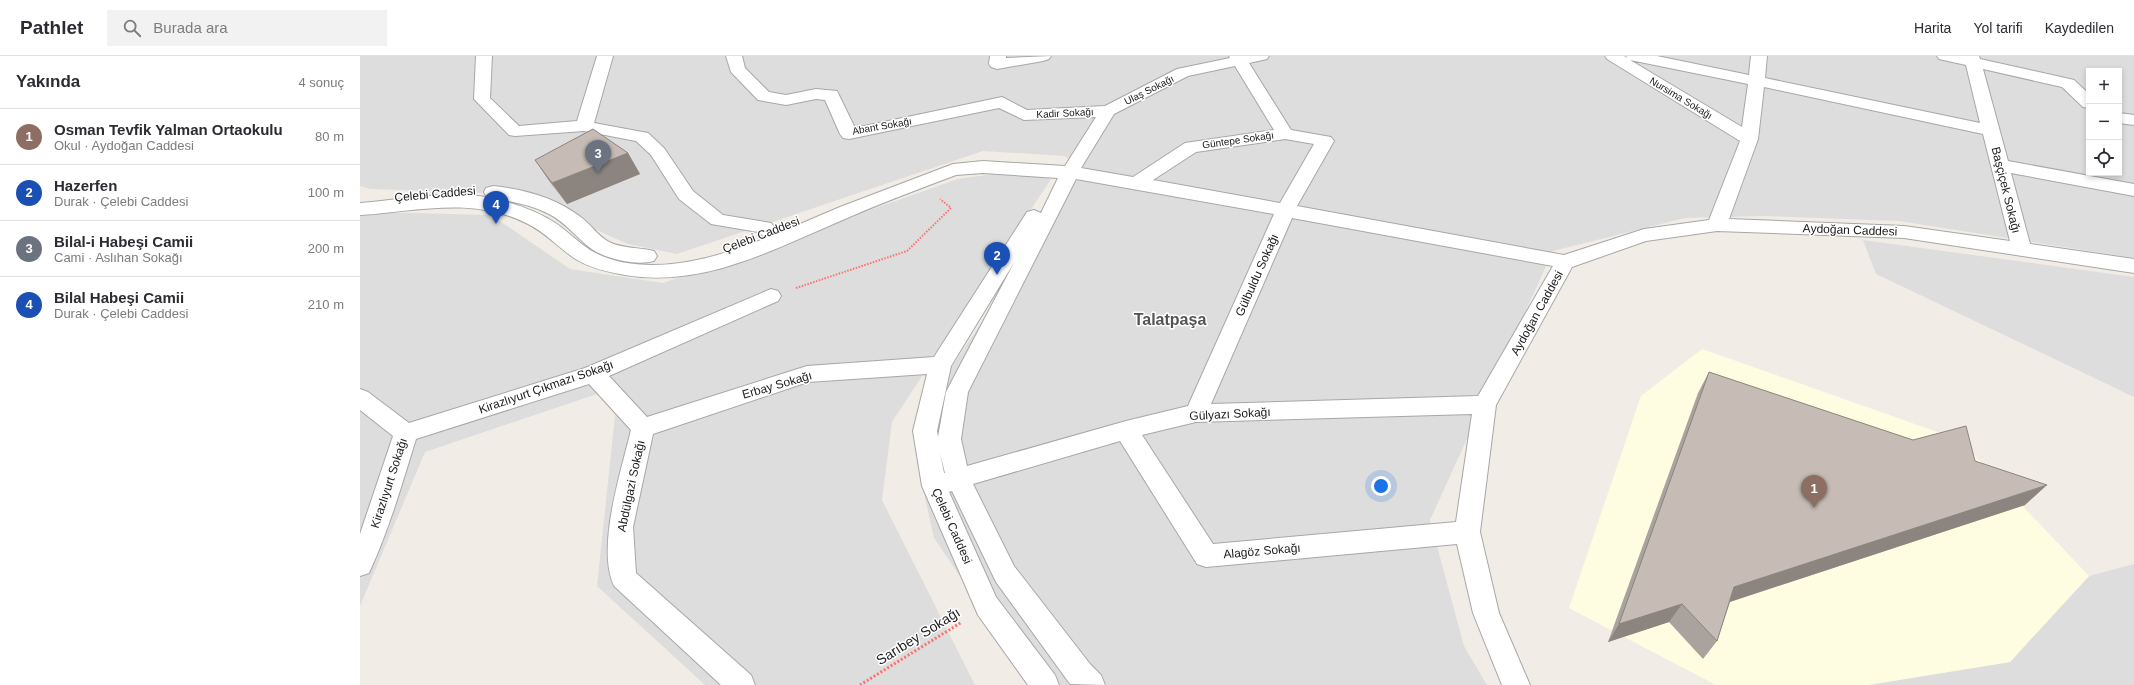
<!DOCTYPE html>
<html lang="tr">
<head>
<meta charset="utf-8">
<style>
	body { margin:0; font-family:Arial,sans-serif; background:#f2f2f3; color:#2b2b33 }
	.controls { position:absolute; right:12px; top:12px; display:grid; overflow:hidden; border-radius:0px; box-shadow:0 2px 6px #0003 }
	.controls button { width:36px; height:36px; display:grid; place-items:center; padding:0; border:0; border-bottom:1px solid #e1e1e2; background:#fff; color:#2b2b33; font:20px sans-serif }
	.you { position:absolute; left:1021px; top:430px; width:14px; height:14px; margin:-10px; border:3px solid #fff; border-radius:50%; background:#1a73e8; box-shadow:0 0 0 6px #1a73e833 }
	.badge { display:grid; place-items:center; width:26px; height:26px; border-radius:50%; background:#7c3aed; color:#fff; font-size:13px; font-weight:700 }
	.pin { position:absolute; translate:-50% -33px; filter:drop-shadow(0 1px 2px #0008) }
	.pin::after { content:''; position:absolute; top:21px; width:14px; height:12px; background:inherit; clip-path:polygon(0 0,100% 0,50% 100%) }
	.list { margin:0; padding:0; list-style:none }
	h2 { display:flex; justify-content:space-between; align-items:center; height:52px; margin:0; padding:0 16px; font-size:17px }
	h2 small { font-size:13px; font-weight:400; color:#7c7c81 }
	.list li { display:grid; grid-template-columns:26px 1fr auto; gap:12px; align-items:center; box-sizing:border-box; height:56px; padding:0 16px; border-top:1px solid #e1e1e2 }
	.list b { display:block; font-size:15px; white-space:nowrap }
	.list p { margin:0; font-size:13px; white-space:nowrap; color:#7c7c81 }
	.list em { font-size:13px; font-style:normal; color:#7c7c81 }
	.icon { flex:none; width:22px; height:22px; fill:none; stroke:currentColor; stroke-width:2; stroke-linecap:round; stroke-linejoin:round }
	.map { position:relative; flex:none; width:1774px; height:629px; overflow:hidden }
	header { display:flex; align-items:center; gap:24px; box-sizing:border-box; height:56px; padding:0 20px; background:#fff; border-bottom:1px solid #e1e1e2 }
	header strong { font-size:19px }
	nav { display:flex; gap:22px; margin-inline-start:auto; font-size:14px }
	.search { width:280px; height:36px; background:#f2f2f3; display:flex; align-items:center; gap:10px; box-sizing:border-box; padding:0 14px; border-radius:0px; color:#7c7c81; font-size:15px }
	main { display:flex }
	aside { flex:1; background:#fff }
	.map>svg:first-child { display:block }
	.residential { fill:#dedddd; fill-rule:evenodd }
	.education { fill:#fffde1 }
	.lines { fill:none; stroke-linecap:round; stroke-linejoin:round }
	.minor-casing { stroke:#a7a7a7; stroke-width:2 }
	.path-far1 { stroke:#fc716c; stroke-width:2; stroke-dasharray:1.5 1.5; stroke-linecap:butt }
	.path { stroke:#fc716c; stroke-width:3; stroke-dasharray:2 2; stroke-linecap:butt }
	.minor { fill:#fff; fill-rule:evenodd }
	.wall { fill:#aaa29c }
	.shaded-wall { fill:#8b847f }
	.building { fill:#c6bcb5; stroke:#8b847f }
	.labels { text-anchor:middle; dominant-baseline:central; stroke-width:3; stroke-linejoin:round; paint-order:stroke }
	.far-street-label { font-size:10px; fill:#202020; stroke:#fff }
	.street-label { font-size:12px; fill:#202020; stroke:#fff }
	.near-street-label { font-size:14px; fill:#202020; stroke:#fff }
	.district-label { font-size:16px; font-weight:bold; fill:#535353; stroke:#fff }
</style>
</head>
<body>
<header>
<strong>Pathlet</strong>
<div class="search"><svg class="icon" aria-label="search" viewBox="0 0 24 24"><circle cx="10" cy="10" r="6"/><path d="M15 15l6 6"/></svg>Burada ara</div>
<nav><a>Harita</a><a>Yol tarifi</a><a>Kaydedilen</a></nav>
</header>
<main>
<aside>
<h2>Yakında<small>4 sonuç</small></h2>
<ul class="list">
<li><span class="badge" style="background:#8d6e63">1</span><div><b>Osman Tevfik Yalman Ortaokulu</b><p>Okul · Aydoğan Caddesi</p></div><em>80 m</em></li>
<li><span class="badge" style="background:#1a4fb4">2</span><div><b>Hazerfen</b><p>Durak · Çelebi Caddesi</p></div><em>100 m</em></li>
<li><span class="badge" style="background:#6b7280">3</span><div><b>Bilal-i Habeşi Camii</b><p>Cami · Aslıhan Sokağı</p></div><em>200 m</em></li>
<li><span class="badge" style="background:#1a4fb4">4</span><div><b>Bilal Habeşi Camii</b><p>Durak · Çelebi Caddesi</p></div><em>210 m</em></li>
</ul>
</aside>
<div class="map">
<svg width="1774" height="629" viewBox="0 0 1774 629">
	<rect width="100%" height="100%" fill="#f1ede6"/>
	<!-- residential -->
	<path class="residential" d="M0,0H1774V202L1539,165L1405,160L1325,162L1193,195L1070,464L1104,590L1127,629H681L668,621L574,482L557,406L561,368L593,309L725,112L704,100L623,95L317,198L268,188L156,138L10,133L0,130ZM1729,15H1759V117H1729Z
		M661,114L691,123L532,366L522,444L615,629H345L237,530L258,331L65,396L0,550V157H52L131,159L210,213L303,227L598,123Z
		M1503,184L1774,221V341L1516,218Z
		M1774,508V629H1508L1650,606L1729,520Z"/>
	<!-- education -->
	<path class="education" d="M1342,293L1600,384L1729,520L1650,606L1508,629H1356L1209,552L1281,340Z"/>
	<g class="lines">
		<defs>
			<path id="minor" d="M116,0H132L130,42L159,70L217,65L237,0H253L234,67L288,77L304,92L333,135L363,159L411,167L419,177L480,151L593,108L623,105L705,110L736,61L664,64L639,52L489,83L483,82L480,78L465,44L456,43L426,49L398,44L371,16L366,0H382L385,12L409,36L426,39L456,33L477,35L495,72L642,41L667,54L745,50L817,13L870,2L869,0H909L907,3L889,7L931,74L971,81L974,85L937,150L1204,199L1284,173L1349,164L1380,85L1247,3L1245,0H1264L1268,2L1266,0H1297L1389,19L1391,0H1407L1405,22L1620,67L1606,9L1579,3L1577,0H1619L1620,3L1714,24L1729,38V52L1723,51L1702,31L1623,13L1648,105L1774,128V140L1651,117L1670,188L1774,203V217L1544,182L1357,175L1286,185L1212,211L1136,349L1120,476L1139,557L1170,629H1142L1113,557L1097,488L846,511L837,508L760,385L613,428L654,510L730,608L741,619L745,629L710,628L636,526L592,435L589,436L636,541L695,619L699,629H668L618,559L562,430L553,375L567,318L448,326L293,378L273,471L276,517L391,619L395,629H361L254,530C236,491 261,416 271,374L229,328L56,383C42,428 29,474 9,517L0,520V478L33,380L0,354V333L8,336L49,367L225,312L411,233L418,235L421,240L418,245L249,320L287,361L447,310L574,301L667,156L674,154L681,157L698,122L623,117L596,119C556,134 516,149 478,166C410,195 341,232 265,219C248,216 229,212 214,202C198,191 186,177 168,168C113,140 59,155 0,159V147C49,143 99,131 147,146C164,151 182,158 197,168C208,176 218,186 230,194C281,224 356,203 406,182L398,176L351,168L319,143L291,99L276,85L224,75L155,80L149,79L114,43ZM1270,4L1388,28L1382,71ZM875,10L914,74L825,87L773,121L721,112L754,58L828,20ZM1404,31L1623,78L1650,185L1544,170L1369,163L1398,83ZM925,83L954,88L920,147L793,124L836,96ZM716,123L914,158L828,350L766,365L607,410L601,383L608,336ZM932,162L1193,210L1118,340L851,348ZM655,205L586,336L578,381L577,375L591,310ZM1112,358L1096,466L853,488L782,379L836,366ZM580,397L585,417H584Z
				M630,0H646V2L691,0L689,3L683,5L637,13L631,11L629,8Z
				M1759,57L1774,59V69L1759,67Z
				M133,130C164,133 197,142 222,162C231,169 238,180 249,186C263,193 279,191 294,195L297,200L294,205C276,210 244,203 229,191C215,180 205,166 189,158C168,147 148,146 126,140L124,136L126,132Z"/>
		</defs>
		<!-- minor casing -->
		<use href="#minor" class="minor-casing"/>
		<!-- path-far1 -->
		<path class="path-far1" d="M436,232L547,195L591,152L580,143"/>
		<!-- path -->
		<path class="path" d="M500,629L602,566"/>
		<!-- minor -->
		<use href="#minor" class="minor"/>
	</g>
	<!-- wall -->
	<path class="wall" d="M268,97L280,118L207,148L189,125L175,104Z
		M1349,316L1665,449L1370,546L1357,585L1343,603L1309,566L1248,586L1338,337Z"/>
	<!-- shaded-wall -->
	<path class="shaded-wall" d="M268,97L280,118L207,148L192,127Z
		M1687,429L1665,449L1360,549L1374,531Z
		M1322,548L1309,566L1248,586L1259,568Z"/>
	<!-- building -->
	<path class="building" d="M233,73L268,97L192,127L175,104Z
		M1349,316L1553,384L1606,370L1615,405L1687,429L1374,531L1357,585L1322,548L1259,568Z"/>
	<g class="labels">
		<!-- far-street labels -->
		<g class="far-street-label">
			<text transform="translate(789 34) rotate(-27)">Ulaş Sokağı</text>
			<text transform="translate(1321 42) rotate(31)">Nursima Sokağı</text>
			<text transform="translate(705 57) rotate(-3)">Kadir Sokağı</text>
			<text transform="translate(522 70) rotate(-10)">Abant Sokağı</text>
			<text transform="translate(878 84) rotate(-8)">Güntepe Sokağı</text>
		</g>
		<!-- street labels -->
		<g class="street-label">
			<text transform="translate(1646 134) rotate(76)">Başçiçek Sokağı</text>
			<text transform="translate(75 138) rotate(-5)">Çelebi Caddesi</text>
			<text transform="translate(1490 174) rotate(2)">Aydoğan Caddesi</text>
			<text transform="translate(401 179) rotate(-21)">Çelebi Caddesi</text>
			<text transform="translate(897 219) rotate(-66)">Gülbuldu Sokağı</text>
			<text transform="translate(1177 257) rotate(-61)">Aydoğan Caddesi</text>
			<text transform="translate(417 329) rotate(-16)">Erbay Sokağı</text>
			<text transform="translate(186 331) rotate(-19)">Kirazlıyurt Çıkmazı Sokağı</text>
			<text transform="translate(870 358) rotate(-3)">Gülyazı Sokağı</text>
			<text transform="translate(29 427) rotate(-72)">Kirazlıyurt Sokağı</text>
			<text transform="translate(271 430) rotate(-78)">Abdülgazi Sokağı</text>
			<text transform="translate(592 470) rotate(66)">Çelebi Caddesi</text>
			<text transform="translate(902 495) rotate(-5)">Alagöz Sokağı</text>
		</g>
		<!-- near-street labels -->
		<g class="near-street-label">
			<text transform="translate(558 580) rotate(-32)">Sarıbey Sokağı</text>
		</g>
		<!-- district labels -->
		<g class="district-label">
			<text x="810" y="263">Talatpaşa</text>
		</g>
	</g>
</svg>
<div class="controls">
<button>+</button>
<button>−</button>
<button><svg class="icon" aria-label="locate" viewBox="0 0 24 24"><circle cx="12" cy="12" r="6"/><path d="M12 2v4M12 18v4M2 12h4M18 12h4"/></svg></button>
</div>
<div class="you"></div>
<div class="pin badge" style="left:1454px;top:452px;background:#8d6e63">1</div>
<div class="pin badge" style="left:637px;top:219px;background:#1a4fb4">2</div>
<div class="pin badge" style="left:238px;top:117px;background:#6b7280">3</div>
<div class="pin badge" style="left:136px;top:168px;background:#1a4fb4">4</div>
</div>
</main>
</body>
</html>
